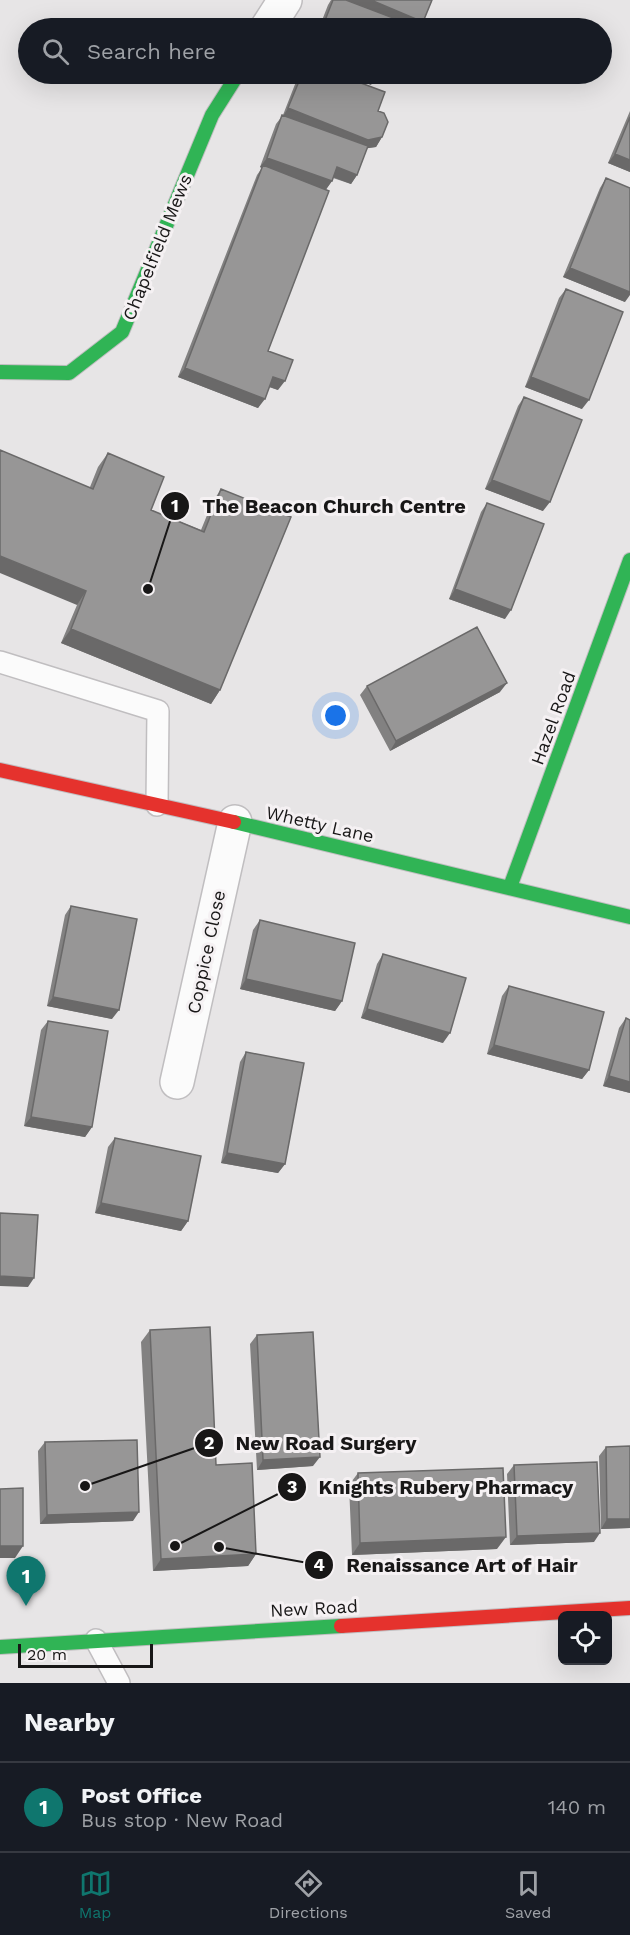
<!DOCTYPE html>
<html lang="en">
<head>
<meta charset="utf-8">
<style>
	body { margin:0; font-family:"Work Sans",sans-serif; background:#20242c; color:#f1f3f6 }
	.controls { position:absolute; right:18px; bottom:18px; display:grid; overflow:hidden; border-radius:9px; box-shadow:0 6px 24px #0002 }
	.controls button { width:54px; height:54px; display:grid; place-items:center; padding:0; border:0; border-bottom:2px solid #363941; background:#171b24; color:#f1f3f6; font:30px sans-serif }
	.scale { position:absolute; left:18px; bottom:15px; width:135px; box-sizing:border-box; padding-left:6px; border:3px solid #181717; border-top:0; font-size:16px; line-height:21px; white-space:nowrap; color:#181717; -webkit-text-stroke:4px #f5f1f3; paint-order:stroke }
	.you { position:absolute; left:336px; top:716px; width:21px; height:21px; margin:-15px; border:4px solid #fff; border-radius:50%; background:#1a73e8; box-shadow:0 0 0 9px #1a73e833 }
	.badge { display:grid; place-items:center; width:39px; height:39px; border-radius:50%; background:#0f766e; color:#fff; font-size:20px; font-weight:700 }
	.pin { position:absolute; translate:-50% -50px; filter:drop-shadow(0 2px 3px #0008) }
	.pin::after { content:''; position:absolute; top:32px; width:21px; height:18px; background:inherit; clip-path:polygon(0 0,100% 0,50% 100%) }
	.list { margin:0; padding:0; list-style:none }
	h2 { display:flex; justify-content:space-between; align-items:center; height:78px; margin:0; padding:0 24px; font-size:26px }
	h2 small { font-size:20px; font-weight:400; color:#9ea1a6 }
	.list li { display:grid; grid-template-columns:39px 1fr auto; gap:18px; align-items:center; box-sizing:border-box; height:90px; padding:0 24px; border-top:2px solid #363941 }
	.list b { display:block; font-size:22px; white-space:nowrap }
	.list p { margin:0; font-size:20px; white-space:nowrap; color:#9ea1a6 }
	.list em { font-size:20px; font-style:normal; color:#9ea1a6 }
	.icon { flex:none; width:33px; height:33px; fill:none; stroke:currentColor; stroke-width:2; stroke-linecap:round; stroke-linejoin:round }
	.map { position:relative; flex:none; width:630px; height:1683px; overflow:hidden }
	.search { position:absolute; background:#171b24; box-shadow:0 6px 24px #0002; left:18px; right:18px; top:18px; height:66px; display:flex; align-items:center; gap:15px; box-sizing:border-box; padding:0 21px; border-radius:33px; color:#9ea1a6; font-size:22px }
	.sheet { height:168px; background:#171b24 }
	nav { display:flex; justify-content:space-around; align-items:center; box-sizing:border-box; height:84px; border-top:2px solid #363941; background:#171b24; font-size:16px; color:#9ea1a6 }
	nav a { display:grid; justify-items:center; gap:3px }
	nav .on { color:#0f766e }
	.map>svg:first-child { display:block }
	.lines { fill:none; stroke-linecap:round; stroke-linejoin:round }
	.lane-casing { stroke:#c0bec0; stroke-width:24 }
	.street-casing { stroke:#c0bec0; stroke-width:36 }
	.fast-casing { stroke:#c0bec0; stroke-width:16 }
	.jam-casing { stroke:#c0bec0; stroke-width:16 }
	.lane { stroke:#fbfbfb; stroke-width:21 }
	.street { stroke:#fbfbfb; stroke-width:33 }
	.fast { stroke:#30b455; stroke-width:14 }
	.jam { stroke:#e5322d; stroke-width:14 }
	.wall { fill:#828181 }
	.shaded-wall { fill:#6a6969 }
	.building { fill:#979696; stroke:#6a6969; stroke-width:1.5 }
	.labels { text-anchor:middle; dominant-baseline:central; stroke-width:6; stroke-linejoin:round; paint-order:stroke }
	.street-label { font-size:18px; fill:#181717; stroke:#f5f1f3 }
	.leader { fill:none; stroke:#181717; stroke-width:2 }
	.callout-dot { fill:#181717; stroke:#f5f1f3; stroke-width:2 }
	.mark-label { font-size:18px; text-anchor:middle; font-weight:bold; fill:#fff }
	.callout-label { font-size:20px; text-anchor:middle; font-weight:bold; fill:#181717; stroke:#f5f1f3; stroke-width:6; stroke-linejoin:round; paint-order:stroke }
</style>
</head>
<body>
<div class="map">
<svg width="630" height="1683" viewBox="0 0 630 1683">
	<rect width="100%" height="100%" fill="#e7e5e6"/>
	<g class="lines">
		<defs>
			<path id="lane" d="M0,662L158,711L157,805
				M96,1640L119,1683"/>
			<path id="street" d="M267,28L285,0
				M177,1082L235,822"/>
			<path id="fast" d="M0,372L69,373L122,332L212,115L238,74
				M234,822L630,917
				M510,887L630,560
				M0,1647L341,1626"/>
			<path id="jam" d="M0,770L234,822
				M341,1626L630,1608"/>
		</defs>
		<!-- lane casing -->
		<use href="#lane" class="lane-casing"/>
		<!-- street casing -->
		<use href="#street" class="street-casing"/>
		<!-- fast casing -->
		<use href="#fast" class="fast-casing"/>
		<!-- jam casing -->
		<use href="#jam" class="jam-casing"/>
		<!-- lane -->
		<use href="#lane" class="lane"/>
		<!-- street -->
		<use href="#street" class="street"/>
		<!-- fast -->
		<use href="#fast" class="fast"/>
		<!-- jam -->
		<use href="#jam" class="jam"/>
	</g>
	<!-- wall -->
	<path class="wall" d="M331,0H432L423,22L419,28H319L328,5Z
		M299,74H337L378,111L382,137L376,147L367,148L357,175L351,184L333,178L332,181L326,189L268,351L278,390L269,387L258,408L178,377L257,175L262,168L260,167L276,124L283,115Z
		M630,111V172L608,163Z
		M606,178L625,302L563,277L600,188Z
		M566,289L582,409L525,387L559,298Z
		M524,397L543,511L485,489L518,406Z
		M108,453L151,510L201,530L212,503L221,489L220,690L211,704L61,643L77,605L90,487L98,467Z
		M487,503L505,619L449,599L481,512Z
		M367,686L500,692L390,751L360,695Z
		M71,906L112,1019L47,1006L65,915Z
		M260,920L342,1001L335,1011L240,989L253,930Z
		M383,954L443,1043L361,1018L377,964Z
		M509,986L589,1070L582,1079L487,1054L502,996Z
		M626,1018L630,1093L603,1086L619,1028Z
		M48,1021L92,1127L85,1137L24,1126L41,1030Z
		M246,1052L285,1164L278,1173L221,1163L240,1062Z
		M115,1138L188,1221L181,1231L95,1213L108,1147Z
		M150,1330L216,1465L256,1554L248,1566L153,1571L141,1342Z
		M257,1335L313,1466L257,1470L250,1344Z
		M45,1442L133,1521L40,1524L38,1451Z
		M606,1447L630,1528L601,1529L599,1456Z
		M514,1465L594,1542L510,1545L507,1474Z
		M358,1473L497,1549L352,1555L349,1485Z"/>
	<!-- shaded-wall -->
	<path class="shaded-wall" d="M342,0H371L423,22L419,28H411Z
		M342,74H373L377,75L371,85Z
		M388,74H397L395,76Z
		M288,108L382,137L376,147L362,149L282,118Z
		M615,154L630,160V172L608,163Z
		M267,158L332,181L325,191L263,165L262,168L260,167Z
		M337,167L357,175L351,184L330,176Z
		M570,268L630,292V295L625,302L563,277Z
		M185,368L265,399L258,408L178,377Z
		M273,377L285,381L278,390L267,386Z
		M531,377L589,400L582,409L525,387Z
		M492,480L550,502L543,511L485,489Z
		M0,556L86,591L77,605L0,573Z
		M455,589L511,610L505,619L449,599Z
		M71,629L220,690L211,704L61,643Z
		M507,683L500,692L390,751L396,741Z
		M246,979L342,1001L335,1011L240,989Z
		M53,997L119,1010L112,1019L47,1006Z
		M367,1009L450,1033L443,1043L361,1018Z
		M494,1045L589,1070L582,1079L487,1054Z
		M609,1076L630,1082V1093L603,1086Z
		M31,1117L92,1127L85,1137L24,1126Z
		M227,1153L285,1164L278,1173L221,1163Z
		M101,1203L188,1221L181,1231L95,1213Z
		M0,1276L34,1278L28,1287L0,1286Z
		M320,1457L313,1466L257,1470L263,1460Z
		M139,1512L133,1521L40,1524L47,1515Z
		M607,1519H630V1528L601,1529Z
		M600,1533L594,1542L510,1545L517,1536Z
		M506,1537L497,1549L352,1555L360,1543Z
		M0,1546H23L15,1558H0Z
		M256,1554L248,1566L153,1571L161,1559Z"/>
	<!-- building -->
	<path class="building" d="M333,0H346L417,27L416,28H322Z
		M371,0H432L423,22Z
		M302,74H337L385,92L378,111L384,113L388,122L382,137L368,140L288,108Z
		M282,115L368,146L357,175L337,167L332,181L267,158Z
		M630,117V160L615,154Z
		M263,165L329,191L268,351L293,360L285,381L273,377L265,399L185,368Z
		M606,178L630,188V292L570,268Z
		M566,289L623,312L589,400L531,377Z
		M524,397L582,420L550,502L492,480Z
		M0,450L93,489L108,453L164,477L151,510L204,532L221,489L291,517L220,690L71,629L86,591L0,556Z
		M487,503L544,524L511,610L455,589Z
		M477,627L507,683L396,741L367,686Z
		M71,906L137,919L119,1010L53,997Z
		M260,920L355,943L342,1001L246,979Z
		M383,954L466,978L450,1033L367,1009Z
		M509,986L604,1012L589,1070L494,1045Z
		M626,1018L630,1020V1082L609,1076Z
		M48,1021L108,1031L92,1127L31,1117Z
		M246,1052L304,1063L285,1164L227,1153Z
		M115,1138L201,1156L188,1221L101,1203Z
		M0,1213L38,1215L34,1278L0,1276Z
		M210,1327L216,1465L252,1463L256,1554L161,1559L150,1330Z
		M313,1332L320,1457L263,1460L257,1335Z
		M137,1440L139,1512L47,1515L45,1442Z
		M630,1446V1519H607L606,1447Z
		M597,1462L600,1533L517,1536L514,1465Z
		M503,1468L506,1537L360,1543L358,1473Z
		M23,1488V1546H0V1489Z"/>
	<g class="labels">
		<!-- street labels -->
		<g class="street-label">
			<text transform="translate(157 247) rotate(-68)">Chapelfield Mews</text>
			<text transform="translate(553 718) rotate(-70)">Hazel Road</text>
			<text transform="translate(320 824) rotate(13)">Whetty Lane</text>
			<text transform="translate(206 952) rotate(-78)">Coppice Close</text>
			<text transform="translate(314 1608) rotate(-3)">New Road</text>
		</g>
	</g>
	<!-- callouts -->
	<path class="leader" d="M148 589L175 506M85 1486L209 1443M175 1546L292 1487M219 1547L319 1565"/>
	<g class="callout-dot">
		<circle cx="148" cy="589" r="6"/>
		<circle cx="85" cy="1486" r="6"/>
		<circle cx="175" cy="1546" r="6"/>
		<circle cx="219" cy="1547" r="6"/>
		<circle cx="175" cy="506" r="15"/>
		<circle cx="209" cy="1443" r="15"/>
		<circle cx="292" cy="1487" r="15"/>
		<circle cx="319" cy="1565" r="15"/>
	</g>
	<g class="mark-label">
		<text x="175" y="512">1</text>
		<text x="209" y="1449">2</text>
		<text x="292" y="1493">3</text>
		<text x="319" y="1571">4</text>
	</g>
	<g class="callout-label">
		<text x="334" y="513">The Beacon Church Centre</text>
		<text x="326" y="1450">New Road Surgery</text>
		<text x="446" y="1494">Knights Rubery Pharmacy</text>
		<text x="462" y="1572">Renaissance Art of Hair</text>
	</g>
</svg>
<div class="controls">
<button><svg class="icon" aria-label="locate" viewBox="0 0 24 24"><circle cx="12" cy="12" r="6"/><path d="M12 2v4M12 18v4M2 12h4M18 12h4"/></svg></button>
</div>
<div class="scale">20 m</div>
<div class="you"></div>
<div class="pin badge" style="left:26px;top:1606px">1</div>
<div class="search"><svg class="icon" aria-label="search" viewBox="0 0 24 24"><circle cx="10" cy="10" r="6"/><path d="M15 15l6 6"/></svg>Search here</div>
</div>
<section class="sheet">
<h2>Nearby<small></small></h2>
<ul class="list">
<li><span class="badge">1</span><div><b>Post Office</b><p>Bus stop · New Road</p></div><em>140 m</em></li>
</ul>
</section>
<nav>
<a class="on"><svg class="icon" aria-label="map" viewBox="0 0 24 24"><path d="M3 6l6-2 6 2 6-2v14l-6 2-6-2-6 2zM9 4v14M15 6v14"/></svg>Map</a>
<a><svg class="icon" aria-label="directions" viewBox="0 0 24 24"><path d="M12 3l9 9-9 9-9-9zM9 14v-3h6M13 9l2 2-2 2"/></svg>Directions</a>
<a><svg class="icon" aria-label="saved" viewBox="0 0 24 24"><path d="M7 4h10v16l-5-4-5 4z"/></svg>Saved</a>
</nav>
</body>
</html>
